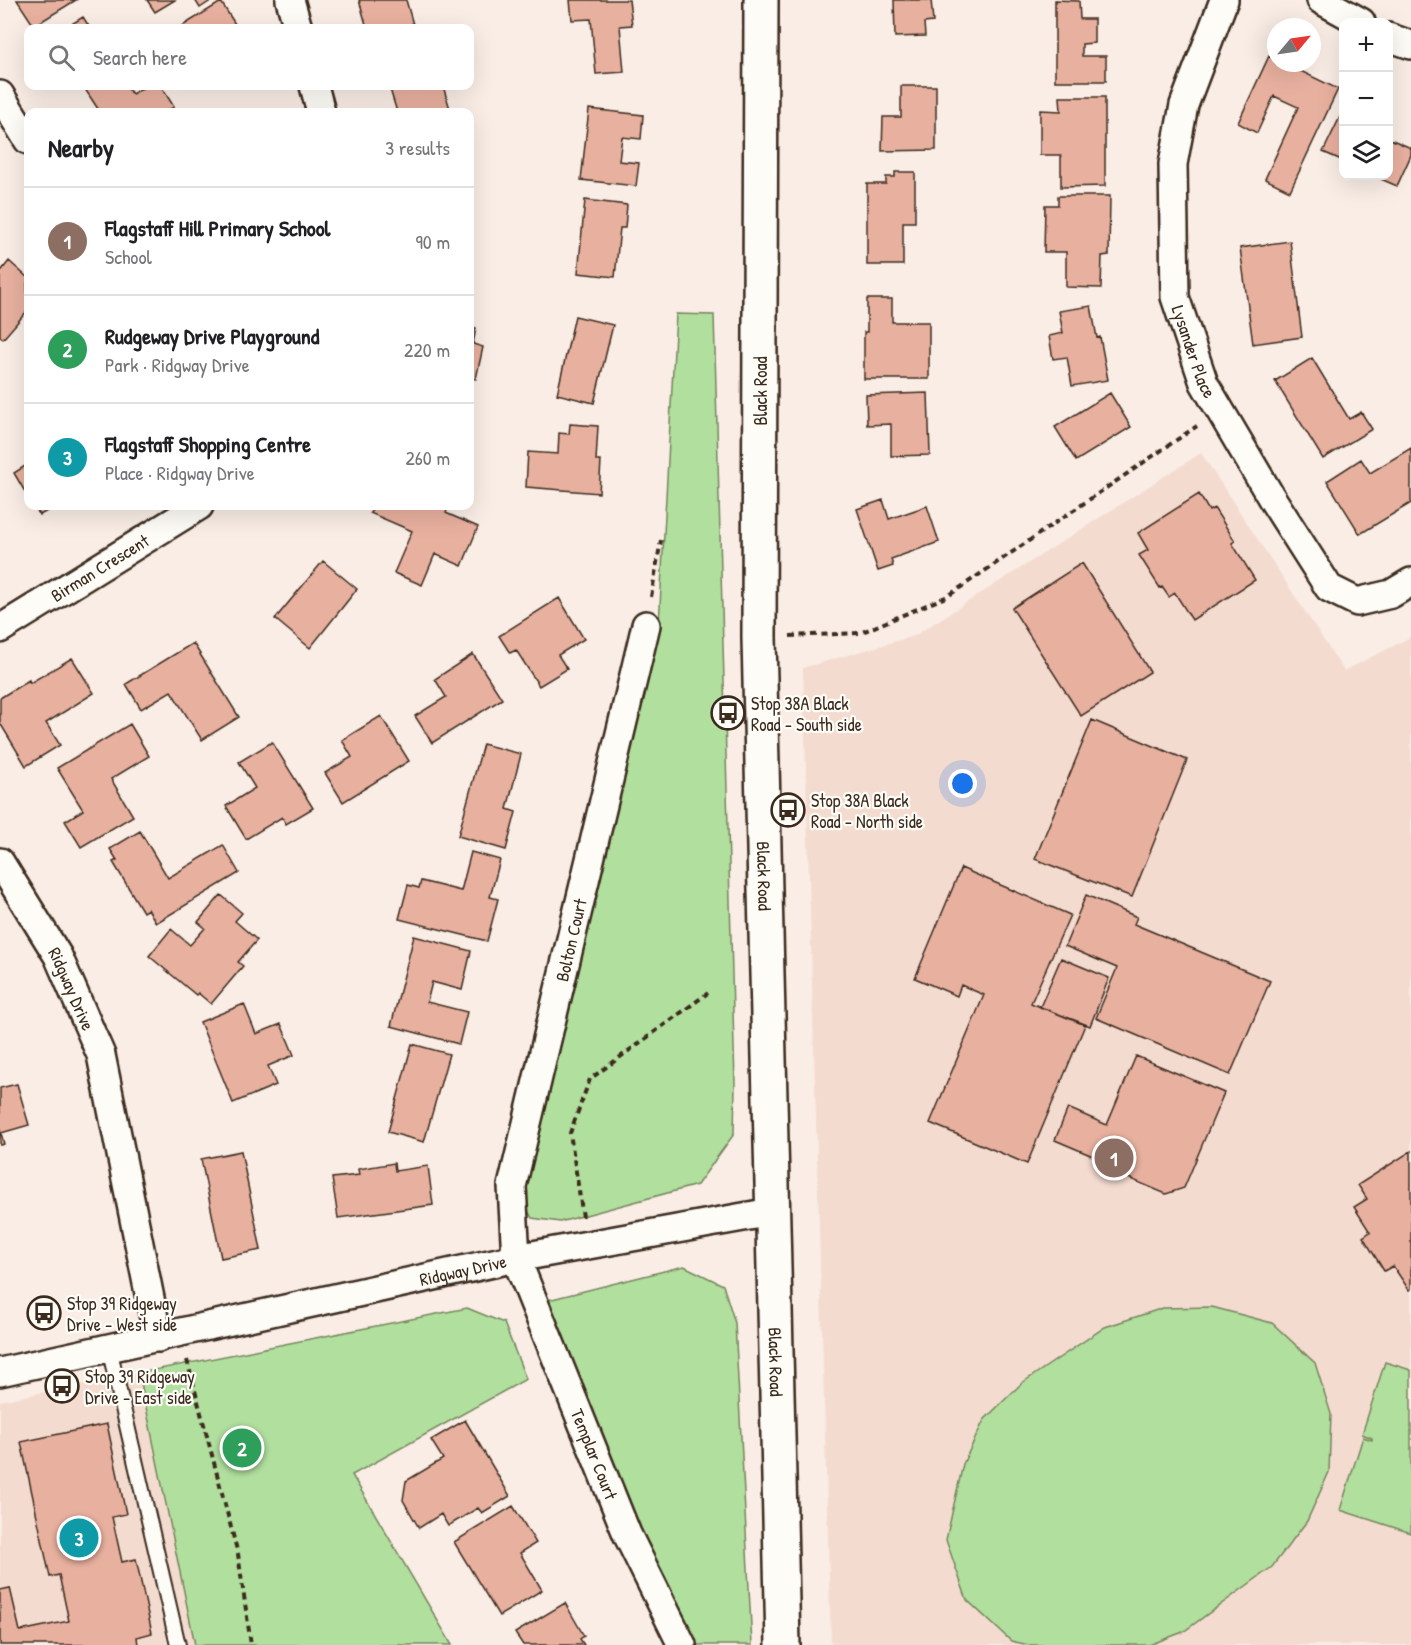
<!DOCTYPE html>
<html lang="en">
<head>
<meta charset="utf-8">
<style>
	body { margin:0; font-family:"Patrick Hand",sans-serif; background:#f6f6f6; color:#202124 }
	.controls { position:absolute; right:18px; top:18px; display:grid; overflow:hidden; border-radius:12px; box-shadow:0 6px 24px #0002 }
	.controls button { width:54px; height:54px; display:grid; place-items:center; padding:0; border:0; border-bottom:2px solid #e0e0e0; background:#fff; color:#202124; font:30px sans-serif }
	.compass { position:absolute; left:1267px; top:18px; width:54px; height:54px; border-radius:50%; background:#fff; box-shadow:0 6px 24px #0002; rotate:61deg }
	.you { position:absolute; left:963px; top:784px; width:21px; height:21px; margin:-15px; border:4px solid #fff; border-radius:50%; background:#1a73e8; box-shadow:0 0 0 9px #1a73e833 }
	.badge { display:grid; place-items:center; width:39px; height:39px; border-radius:50%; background:#7c3aed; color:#fff; font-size:20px; font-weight:700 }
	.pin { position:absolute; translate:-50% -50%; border:3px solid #fff; box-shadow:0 2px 6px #0006 }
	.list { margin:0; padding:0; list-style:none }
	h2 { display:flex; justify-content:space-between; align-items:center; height:78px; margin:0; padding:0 24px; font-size:26px }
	h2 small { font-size:20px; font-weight:400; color:#757577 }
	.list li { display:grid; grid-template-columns:39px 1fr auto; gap:18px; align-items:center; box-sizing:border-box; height:108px; padding:0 24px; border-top:2px solid #e0e0e0 }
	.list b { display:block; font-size:22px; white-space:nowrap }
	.list p { margin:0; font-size:20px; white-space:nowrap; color:#757577 }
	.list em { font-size:20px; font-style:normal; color:#757577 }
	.icon { flex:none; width:33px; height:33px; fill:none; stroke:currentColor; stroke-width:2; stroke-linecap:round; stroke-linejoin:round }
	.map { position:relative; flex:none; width:1411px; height:1645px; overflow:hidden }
	.search { position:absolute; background:#fff; box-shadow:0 6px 24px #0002; left:24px; top:24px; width:450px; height:66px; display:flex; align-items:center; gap:15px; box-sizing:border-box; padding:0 21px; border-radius:12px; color:#757577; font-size:22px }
	.panel { position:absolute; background:#fff; box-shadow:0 6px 24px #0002; left:24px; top:108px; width:450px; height:402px; border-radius:12px }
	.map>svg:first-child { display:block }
	.built { fill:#f4dbd0 }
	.green { fill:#b1df9e; stroke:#76845e; stroke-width:1.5 }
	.building { fill:#e8b09f; stroke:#3b2a1e; stroke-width:1.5 }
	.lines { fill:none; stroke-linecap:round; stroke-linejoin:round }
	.lane-casing { stroke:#3b2a1e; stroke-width:18 }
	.street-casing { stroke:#3b2a1e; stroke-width:32 }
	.secondary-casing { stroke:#3b2a1e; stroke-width:38 }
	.path { stroke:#3b2a1e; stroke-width:4; stroke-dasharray:6 4.5; stroke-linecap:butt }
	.lane { stroke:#fdfcf7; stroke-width:14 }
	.street { stroke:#fdfcf7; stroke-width:27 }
	.secondary { stroke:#fdfcf7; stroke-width:33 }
	.labels { text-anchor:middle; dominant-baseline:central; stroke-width:4.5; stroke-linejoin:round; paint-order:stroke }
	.street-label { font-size:18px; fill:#3b2a1e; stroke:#fdfcf7 }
	.poi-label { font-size:18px; fill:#3b2a1e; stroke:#fdfcf7; text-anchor:start }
</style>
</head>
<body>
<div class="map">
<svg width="1411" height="1645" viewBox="0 0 1411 1645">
	<rect width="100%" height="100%" fill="#f9ede5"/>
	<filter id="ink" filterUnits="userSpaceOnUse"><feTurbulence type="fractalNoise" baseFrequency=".0167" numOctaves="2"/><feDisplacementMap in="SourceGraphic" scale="12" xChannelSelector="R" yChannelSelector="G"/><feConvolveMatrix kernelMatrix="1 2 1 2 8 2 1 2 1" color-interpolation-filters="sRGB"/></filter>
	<g filter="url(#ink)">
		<!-- built -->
		<path class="built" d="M1201,453L1344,671L1411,637V1645H831L803,668L914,636Z
			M139,1373L195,1645H0V1401Z"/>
		<!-- green -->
		<path class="green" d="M676,314L714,315L735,1084L734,1134L697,1185L560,1222L532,1218L520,1196L659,625Z
			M684,1266L723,1285L735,1323L752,1645H694L635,1532L544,1301Z
			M1212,1307L1272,1323L1315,1363L1331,1414L1329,1472L1307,1521L1272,1567L1183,1632L1149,1645H1029L1011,1641L967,1600L946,1540L963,1464L984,1420L1022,1383L1105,1327L1163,1308Z
			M467,1308L504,1323L526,1379L352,1475L452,1645H195L139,1373Z
			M1385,1362L1411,1370V1533L1340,1510L1363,1437L1372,1440V1438L1362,1434Z"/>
		<!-- building -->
		<path class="building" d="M17,0H76L34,26Z
			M147,0H175L155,12Z
			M195,0H212L200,8Z
			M359,0H406L414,28H367Z
			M570,0H629L632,25L620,26L624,72L596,74L591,19L572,20Z
			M894,0H931L933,22L924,23L925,36L895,37Z
			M1055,0L1079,1L1080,19H1094V43L1082,44V56H1106V81H1055Z
			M221,2L235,24L231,28H179Z
			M83,17L90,28H65Z
			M1269,56L1276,59V63H1284L1338,89L1290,191L1265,179L1298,107L1274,96L1257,133L1238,123Z
			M83,86H126L132,94L146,86H161L174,107L165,112H100Z
			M389,86H443L451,112H397Z
			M901,86H936V150L882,151L883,117H901Z
			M1060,97H1105V186L1061,187V155H1040V110L1061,111Z
			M589,109L643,115L641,139L622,137L619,161L639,163L636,186L581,180Z
			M1341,115L1344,116V161L1323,152Z
			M1388,138L1411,148V155L1397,186L1374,176H1388Z
			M895,172H915V222H903V265H867V184H886V177H895Z
			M1058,196H1110L1109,255L1102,256L1101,288L1066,287V252H1044L1045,205H1058Z
			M585,200L627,205L625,228H620L615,277L578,273Z
			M1290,241L1302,337L1253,344L1240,248Z
			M9,261L28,278L27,285L28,310L3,339L0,336V269L2,270Z
			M867,299H892V322H929V379H864V332H867Z
			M1091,306L1097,338L1100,337L1108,380L1072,386L1067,357L1053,359L1049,336L1063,333L1059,311Z
			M575,316L613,325L594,403L557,394Z
			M470,327L476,328L473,344L483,347L476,379L470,378Z
			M1312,358L1349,419L1361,412L1372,429L1323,459L1275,381Z
			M928,393L930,455L891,456V424L867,425L866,395Z
			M1110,393L1131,427L1076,461L1055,427Z
			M570,424L598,426L596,461H601L599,493L526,487L528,452L558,454L559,433L569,434Z
			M1411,448V503L1360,534L1327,481L1361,459L1370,473Z
			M28,464V497L14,473Z
			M1199,494L1209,511L1214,508L1235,541L1232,543L1255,580L1192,620L1175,593L1169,597L1162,587L1160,588L1139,555L1148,550L1138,533Z
			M883,500L889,519L927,506L939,542L891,559L893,566L878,571L857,509Z
			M33,506H56L40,515Z
			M374,506H449L446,513L478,527L462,566L435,554L422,585L394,573L412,531L370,513Z
			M323,561L357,589L310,648L275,619Z
			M1082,563L1150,672L1081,716L1012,608Z
			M559,598L584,639L558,655L567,669L539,686L516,650L510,653L499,636Z
			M193,643L239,717L202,740L171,691L141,709L126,684Z
			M473,654L502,699L432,743L415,716L446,697L435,679Z
			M72,658L94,693L46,723L60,745L26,766L0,723V698L29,680L30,683Z
			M381,716L409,761L343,802L325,773L352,757L342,740Z
			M1092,720L1187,760L1132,897L1035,859Z
			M130,724L149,756L111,779L133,816L81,847L65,821L83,810L57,768Z
			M272,742L313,808L286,824L282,817L246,839L226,806L255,788L239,762Z
			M483,744L521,754L507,809L516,812L506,850L458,836Z
			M140,831L168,878L223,845L239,873L156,923L148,909L143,912L113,862L117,860L110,849Z
			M471,852L500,860L490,897L498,899L487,941L399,919L408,885L419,888L421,881L461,891Z
			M961,868L1070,915L1031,1003L1085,1025L1027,1164L930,1123L984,995L961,985L957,996L915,978Z
			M221,895L242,913L235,921L257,940L238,962L243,966L211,1004L198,993L196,995L149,956L171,929L190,945L205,928L198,922Z
			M1086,895L1137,917L1134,924L1270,981L1230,1075L1096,1018L1117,968L1065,946Z
			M414,936L471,951L462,990L432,982L427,1002L467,1012L459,1044L391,1026Z
			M1061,958L1109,978L1090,1026L1040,1007Z
			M244,1004L256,1034L281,1024L294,1055L268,1066L276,1085L233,1103L200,1022Z
			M412,1044L449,1054L424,1142L388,1132Z
			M1136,1056L1224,1093L1184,1188L1166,1194L1126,1177L1128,1171L1055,1140L1068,1108L1107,1125Z
			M17,1084L29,1125L1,1133L4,1144L0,1145V1088Z
			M241,1151L261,1250L221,1258L201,1159Z
			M1411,1151V1289L1409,1290L1393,1266L1384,1271L1363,1237L1370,1232L1354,1207L1367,1199L1358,1185Z
			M394,1163L395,1171L428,1166L433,1205L338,1218L332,1178L359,1175L358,1169Z
			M465,1420L510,1496L482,1513L478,1508L448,1526L441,1514L419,1528L403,1500L406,1481L443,1459L431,1440Z
			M107,1424L126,1514L112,1517L122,1562L136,1559L152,1633L137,1637L138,1645H0V1590L10,1588L20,1631L69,1621L59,1575L50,1577L21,1442Z
			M513,1506L536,1543L520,1553L542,1590L499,1616L454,1542Z
			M565,1603L584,1636L580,1639L584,1645H523L515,1633Z"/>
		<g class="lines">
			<defs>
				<path id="lane" d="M109,1348L178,1645"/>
				<g id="street">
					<path d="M290,0L298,28"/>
					<path id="s1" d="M1224,0L1184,105L1173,164L1175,297L1204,383L1271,497L1329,588L1357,602L1391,594L1411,582"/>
					<path d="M1321,0L1361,22"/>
					<path d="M1388,37L1411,45"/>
					<path d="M314,86L321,112"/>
					<path d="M0,95L28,140"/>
					<path id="s2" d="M646,625L512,1186L516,1258L627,1534L682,1645"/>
					<path id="s3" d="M0,629L199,506"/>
					<path id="s4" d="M0,862L58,956L101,1055L158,1338"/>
					<path id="s5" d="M0,1372L516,1258L771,1212"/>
				</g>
				<g id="secondary">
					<path id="s6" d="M761,0L759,638L783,1645"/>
				</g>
			</defs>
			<!-- lane casing -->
			<use href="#lane" class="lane-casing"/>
			<!-- street casing -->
			<use href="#street" class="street-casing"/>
			<!-- secondary casing -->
			<use href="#secondary" class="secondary-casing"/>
			<!-- path -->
			<path class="path" d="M651,597L661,540
				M790,636L860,633L948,596L1197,426
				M583,1217L570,1133L590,1079L708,993
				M187,1360L238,1554L251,1645"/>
			<!-- lane -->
			<use href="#lane" class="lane"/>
			<!-- street -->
			<use href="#street" class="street"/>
			<!-- secondary -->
			<use href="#secondary" class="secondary"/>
		</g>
	</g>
	<!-- icons -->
	<defs>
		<symbol id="bus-ring" viewBox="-11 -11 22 22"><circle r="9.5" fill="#fdfcf7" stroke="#3b2a1e" stroke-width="1.5"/><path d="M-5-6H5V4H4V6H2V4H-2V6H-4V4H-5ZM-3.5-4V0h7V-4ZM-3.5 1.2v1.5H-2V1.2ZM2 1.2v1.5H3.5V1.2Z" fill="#3b2a1e"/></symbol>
	</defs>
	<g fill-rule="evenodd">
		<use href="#bus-ring" x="709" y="694" width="38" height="38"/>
		<use href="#bus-ring" x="769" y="791" width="38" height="38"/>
		<use href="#bus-ring" x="25" y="1294" width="38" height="38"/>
		<use href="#bus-ring" x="43" y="1367" width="38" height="38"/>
	</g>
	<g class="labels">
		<!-- street labels -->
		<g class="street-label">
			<text stroke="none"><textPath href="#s1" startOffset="363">Lysander Place</textPath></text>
			<text transform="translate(760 391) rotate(-90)">Black Road</text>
			<text stroke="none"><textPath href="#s3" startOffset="117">Birman Crescent</textPath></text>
			<text stroke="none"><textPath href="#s6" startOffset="876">Black Road</textPath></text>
			<text transform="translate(571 940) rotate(-77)">Bolton Court</text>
			<text stroke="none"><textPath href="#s4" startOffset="146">Ridgway Drive</textPath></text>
			<text stroke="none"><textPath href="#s5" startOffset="474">Ridgway Drive</textPath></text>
			<text stroke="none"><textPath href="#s6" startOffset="1362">Black Road</textPath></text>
			<text stroke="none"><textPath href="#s2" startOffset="860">Templar Court</textPath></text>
		</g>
		<!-- poi labels -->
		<g class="poi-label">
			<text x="751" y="703">Stop 38A Black<tspan x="751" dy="21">Road - South side</tspan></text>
			<text x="811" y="800">Stop 38A Black<tspan x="811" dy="21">Road - North side</tspan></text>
			<text x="67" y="1303">Stop 39 Ridgeway<tspan x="67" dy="21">Drive - West side</tspan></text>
			<text x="85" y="1376">Stop 39 Ridgeway<tspan x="85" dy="21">Drive - East side</tspan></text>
		</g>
	</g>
</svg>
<div class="controls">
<button>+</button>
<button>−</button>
<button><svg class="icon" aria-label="layers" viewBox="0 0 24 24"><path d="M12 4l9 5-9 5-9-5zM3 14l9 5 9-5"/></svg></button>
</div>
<svg class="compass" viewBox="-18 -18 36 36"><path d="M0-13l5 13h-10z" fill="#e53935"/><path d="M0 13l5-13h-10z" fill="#757577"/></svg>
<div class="you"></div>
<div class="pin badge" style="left:1114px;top:1158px;background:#8d6e63">1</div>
<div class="pin badge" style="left:242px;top:1448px;background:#2e9e5b">2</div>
<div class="pin badge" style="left:79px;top:1538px;background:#0f9aa8">3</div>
<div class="search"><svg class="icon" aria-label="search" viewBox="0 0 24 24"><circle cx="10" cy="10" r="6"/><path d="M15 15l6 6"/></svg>Search here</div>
<section class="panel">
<h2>Nearby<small>3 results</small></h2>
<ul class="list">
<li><span class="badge" style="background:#8d6e63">1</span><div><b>Flagstaff Hill Primary School</b><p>School</p></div><em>90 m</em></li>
<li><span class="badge" style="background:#2e9e5b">2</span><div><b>Rudgeway Drive Playground</b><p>Park · Ridgway Drive</p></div><em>220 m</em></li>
<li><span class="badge" style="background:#0f9aa8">3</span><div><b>Flagstaff Shopping Centre</b><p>Place · Ridgway Drive</p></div><em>260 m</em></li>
</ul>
</section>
</div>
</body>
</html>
